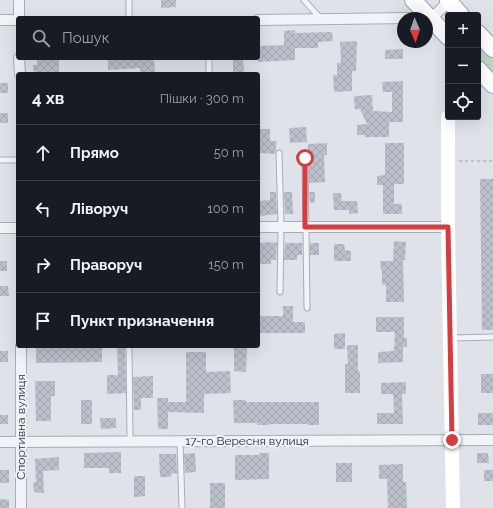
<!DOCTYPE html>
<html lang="uk">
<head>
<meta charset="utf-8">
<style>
	body { margin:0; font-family:Raleway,sans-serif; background:#20242c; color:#f1f3f6 }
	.controls { position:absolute; right:12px; top:12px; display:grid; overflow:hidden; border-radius:4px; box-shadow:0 4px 16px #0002 }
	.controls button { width:36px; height:36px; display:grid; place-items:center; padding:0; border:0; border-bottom:1px solid #363941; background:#171b24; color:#f1f3f6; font:20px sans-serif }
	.compass { position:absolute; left:397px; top:12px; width:36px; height:36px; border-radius:50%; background:#171b24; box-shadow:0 4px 16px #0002; rotate:178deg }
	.stop { position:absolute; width:12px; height:12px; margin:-9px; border:3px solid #d53d41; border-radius:50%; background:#fff }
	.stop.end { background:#d53d41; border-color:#fff; box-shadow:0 1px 4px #0008 }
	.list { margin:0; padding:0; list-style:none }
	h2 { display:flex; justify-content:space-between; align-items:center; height:52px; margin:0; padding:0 16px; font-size:17px }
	h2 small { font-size:13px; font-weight:400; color:#9ea1a6 }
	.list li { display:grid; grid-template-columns:26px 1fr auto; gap:12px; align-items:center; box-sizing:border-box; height:56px; padding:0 16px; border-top:1px solid #363941 }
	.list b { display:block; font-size:15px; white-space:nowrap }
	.list em { font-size:13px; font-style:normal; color:#9ea1a6 }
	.icon { flex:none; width:22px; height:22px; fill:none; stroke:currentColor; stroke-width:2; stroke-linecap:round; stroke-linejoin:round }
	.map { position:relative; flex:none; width:493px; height:508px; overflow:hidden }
	.search { position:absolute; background:#171b24; box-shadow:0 4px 16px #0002; left:16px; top:16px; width:244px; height:44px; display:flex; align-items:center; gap:10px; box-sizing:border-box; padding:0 14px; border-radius:4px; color:#9ea1a6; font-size:15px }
	.panel { position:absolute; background:#171b24; box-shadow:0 4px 16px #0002; left:16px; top:72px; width:244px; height:276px; border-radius:4px }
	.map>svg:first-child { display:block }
	.grass { fill:#c2d3c0 }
	.building { fill:url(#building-cross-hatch) }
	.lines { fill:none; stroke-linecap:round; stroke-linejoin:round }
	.lane-casing { stroke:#a8acb7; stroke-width:7 }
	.street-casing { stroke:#a8acb7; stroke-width:12 }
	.primary-casing { stroke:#9ea4b5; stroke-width:18 }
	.path { stroke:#bdc0c8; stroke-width:2; stroke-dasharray:3 3; stroke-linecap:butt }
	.lane { stroke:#f2f3f7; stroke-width:5 }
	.street { stroke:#f2f3f7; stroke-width:10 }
	.secondary { stroke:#fff; stroke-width:14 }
	.primary { stroke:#fff; stroke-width:16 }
	.route { stroke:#d53d41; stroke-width:5 }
	.labels { text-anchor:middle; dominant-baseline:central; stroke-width:4; stroke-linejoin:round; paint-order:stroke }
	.street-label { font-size:12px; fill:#272d41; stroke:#eff1f6 }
</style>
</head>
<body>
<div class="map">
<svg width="493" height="508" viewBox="0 0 493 508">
	<defs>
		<pattern id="building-cross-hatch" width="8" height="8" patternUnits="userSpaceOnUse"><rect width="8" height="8" fill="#bcc0cc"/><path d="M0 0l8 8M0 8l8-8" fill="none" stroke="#a2a5b0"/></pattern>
	</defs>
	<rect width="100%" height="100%" fill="#dfe2e9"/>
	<!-- grass -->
	<path class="grass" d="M478,43L493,59V76L478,60Z"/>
	<!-- building -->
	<path class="building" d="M161,0H176V7L161,8Z
		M295,30V33L332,32L333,41L318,42V48H295V60L258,62V46L284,45V31Z
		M357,41L356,71H352V91L334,92L333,75H337V63H341L340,42Z
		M403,49V59H385V50Z
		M37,58H59V74H34L33,65H37Z
		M108,58H126V60L154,58L155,72L140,73V68L108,70Z
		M233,58H243L244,72H233Z
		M403,81V122H389V137H365V135H357V125L367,124L360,109H355L354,96L372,95L373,111L392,112V92H383L382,82Z
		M0,83H8V93H0Z
		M0,113H8V123H0Z
		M306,127L307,142L290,143L289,128Z
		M260,129H270V141H277L275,154L259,153Z
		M327,143V155H324L325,182L309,183L308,144Z
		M385,143H404V184H394V204H402V214H383V185H377V176L385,175Z
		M480,179H493V330H482Z
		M270,192H276L277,214L259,216V201L270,200Z
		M284,192H292L293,214H285Z
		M309,192H315V202L310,203Z
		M333,193H341L342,201H357L358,213L349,214V210H334Z
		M394,241L406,242L405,260H403L404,302H386V285H382V270H381L380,261H393Z
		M271,242L277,243L276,260H271V264H260V243Z
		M285,243H302V255H297V260H284Z
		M310,243H319V255H310Z
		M334,244H344L345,250L351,251V261H334Z
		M0,261H7V271H0Z
		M0,286H8L9,296H0Z
		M283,306H293V322H305V333H259V316H283Z
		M376,317H404V338H407V347H403V362L378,363V352L394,351L395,332H376Z
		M345,333V349H334V334Z
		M347,345H358V372L360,371V393H345V364H348Z
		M36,346L102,348V362L36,363Z
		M117,346H125L126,393L107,394V375H118Z
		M234,347L247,348L246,372L234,371Z
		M0,351H8V362H0Z
		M186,352H206V372L230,371L231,393L204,394V413L168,412V429H158L157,398H168V402H186Z
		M481,374H493V393H481Z
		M153,376V398H141V410H134L133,377Z
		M35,381H55V396H51V421H36Z
		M406,382V394H402L403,424H377V413H394L393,394H381V383Z
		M81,400H92V424H81Z
		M233,400H246V402H319V425H308V424H270V425H257V423H234Z
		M478,413H493V425H478Z
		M0,415H8V424H0Z
		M100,418H116V428L101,429Z
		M121,452V473H109V468H84V453Z
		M195,453L196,472L185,473L184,454Z
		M259,453H269V479L235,480V455H259Z
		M477,453H488L489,463H477Z
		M159,454H176L177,473L171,474V477H160Z
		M59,457V470L43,471L44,493H37V492H34L33,483L36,482L35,459Z
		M336,463H352V482H336Z
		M403,464V482H406L407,508H388L387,479H379V465Z
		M0,470H9V483H0Z
		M484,470H493V481H484Z
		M134,476H145V496L134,497Z
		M210,483H225V508H210Z
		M0,499L9,500V508H0Z"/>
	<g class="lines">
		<defs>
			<path id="lane" d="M304,0L321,19
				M129,18V0
				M209,58V74
				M279,153L281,227L280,292
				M305,158L307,308
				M0,160H18
				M451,338L493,337
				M129,346L130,441
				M180,441L182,508"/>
			<path id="street" d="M19,18V0
				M427,19H431L449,1
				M0,20H18
				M258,20L411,18
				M19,58L20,74
				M258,227H448
				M0,228H18
				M21,346V508
				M0,442L493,440"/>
			<path id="primary" d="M413,0L448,37
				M448,0L461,15
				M478,33L493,49
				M478,69L493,85"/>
		</defs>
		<!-- lane casing -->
		<use href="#lane" class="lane-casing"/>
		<!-- street casing -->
		<use href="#street" class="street-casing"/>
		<!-- primary casing -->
		<use href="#primary" class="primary-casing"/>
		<!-- path -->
		<path class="path" d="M459,161H492"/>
		<!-- lane -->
		<use href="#lane" class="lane"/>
		<!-- street -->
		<use href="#street" class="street"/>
		<!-- secondary -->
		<path class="secondary" d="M448,117V227L453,508"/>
		<!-- primary -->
		<use href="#primary" class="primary"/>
	</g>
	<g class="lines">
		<!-- route -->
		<path class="route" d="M305,158V227H448L452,440"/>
	</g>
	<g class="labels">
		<!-- street labels -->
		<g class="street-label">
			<text transform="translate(21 427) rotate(-90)">Спортивна вулиця</text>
			<text x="247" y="441">17-го Вересня вулиця</text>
		</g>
	</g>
</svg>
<div class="controls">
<button>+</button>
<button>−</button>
<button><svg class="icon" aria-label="locate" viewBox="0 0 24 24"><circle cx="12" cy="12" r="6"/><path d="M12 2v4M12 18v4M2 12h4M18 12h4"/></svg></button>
</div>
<svg class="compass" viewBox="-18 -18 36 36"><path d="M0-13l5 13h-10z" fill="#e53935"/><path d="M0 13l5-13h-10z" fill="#9ea1a6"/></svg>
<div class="stop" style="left:305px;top:158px"></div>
<div class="stop end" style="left:452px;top:440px"></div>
<div class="search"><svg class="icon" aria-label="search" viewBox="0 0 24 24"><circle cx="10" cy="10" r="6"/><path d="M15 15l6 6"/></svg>Пошук</div>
<section class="panel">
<h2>4 хв<small>Пішки · 300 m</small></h2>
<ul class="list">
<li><svg class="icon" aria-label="ahead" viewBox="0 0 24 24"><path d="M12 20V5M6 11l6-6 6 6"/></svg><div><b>Прямо</b></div><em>50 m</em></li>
<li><svg class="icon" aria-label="left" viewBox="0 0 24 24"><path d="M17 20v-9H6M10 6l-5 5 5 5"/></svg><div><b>Ліворуч</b></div><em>100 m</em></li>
<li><svg class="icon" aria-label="right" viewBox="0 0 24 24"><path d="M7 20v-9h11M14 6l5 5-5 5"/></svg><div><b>Праворуч</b></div><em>150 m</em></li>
<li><svg class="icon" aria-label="arrive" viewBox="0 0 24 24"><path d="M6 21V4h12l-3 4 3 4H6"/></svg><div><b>Пункт призначення</b></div></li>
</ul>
</section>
</div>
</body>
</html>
